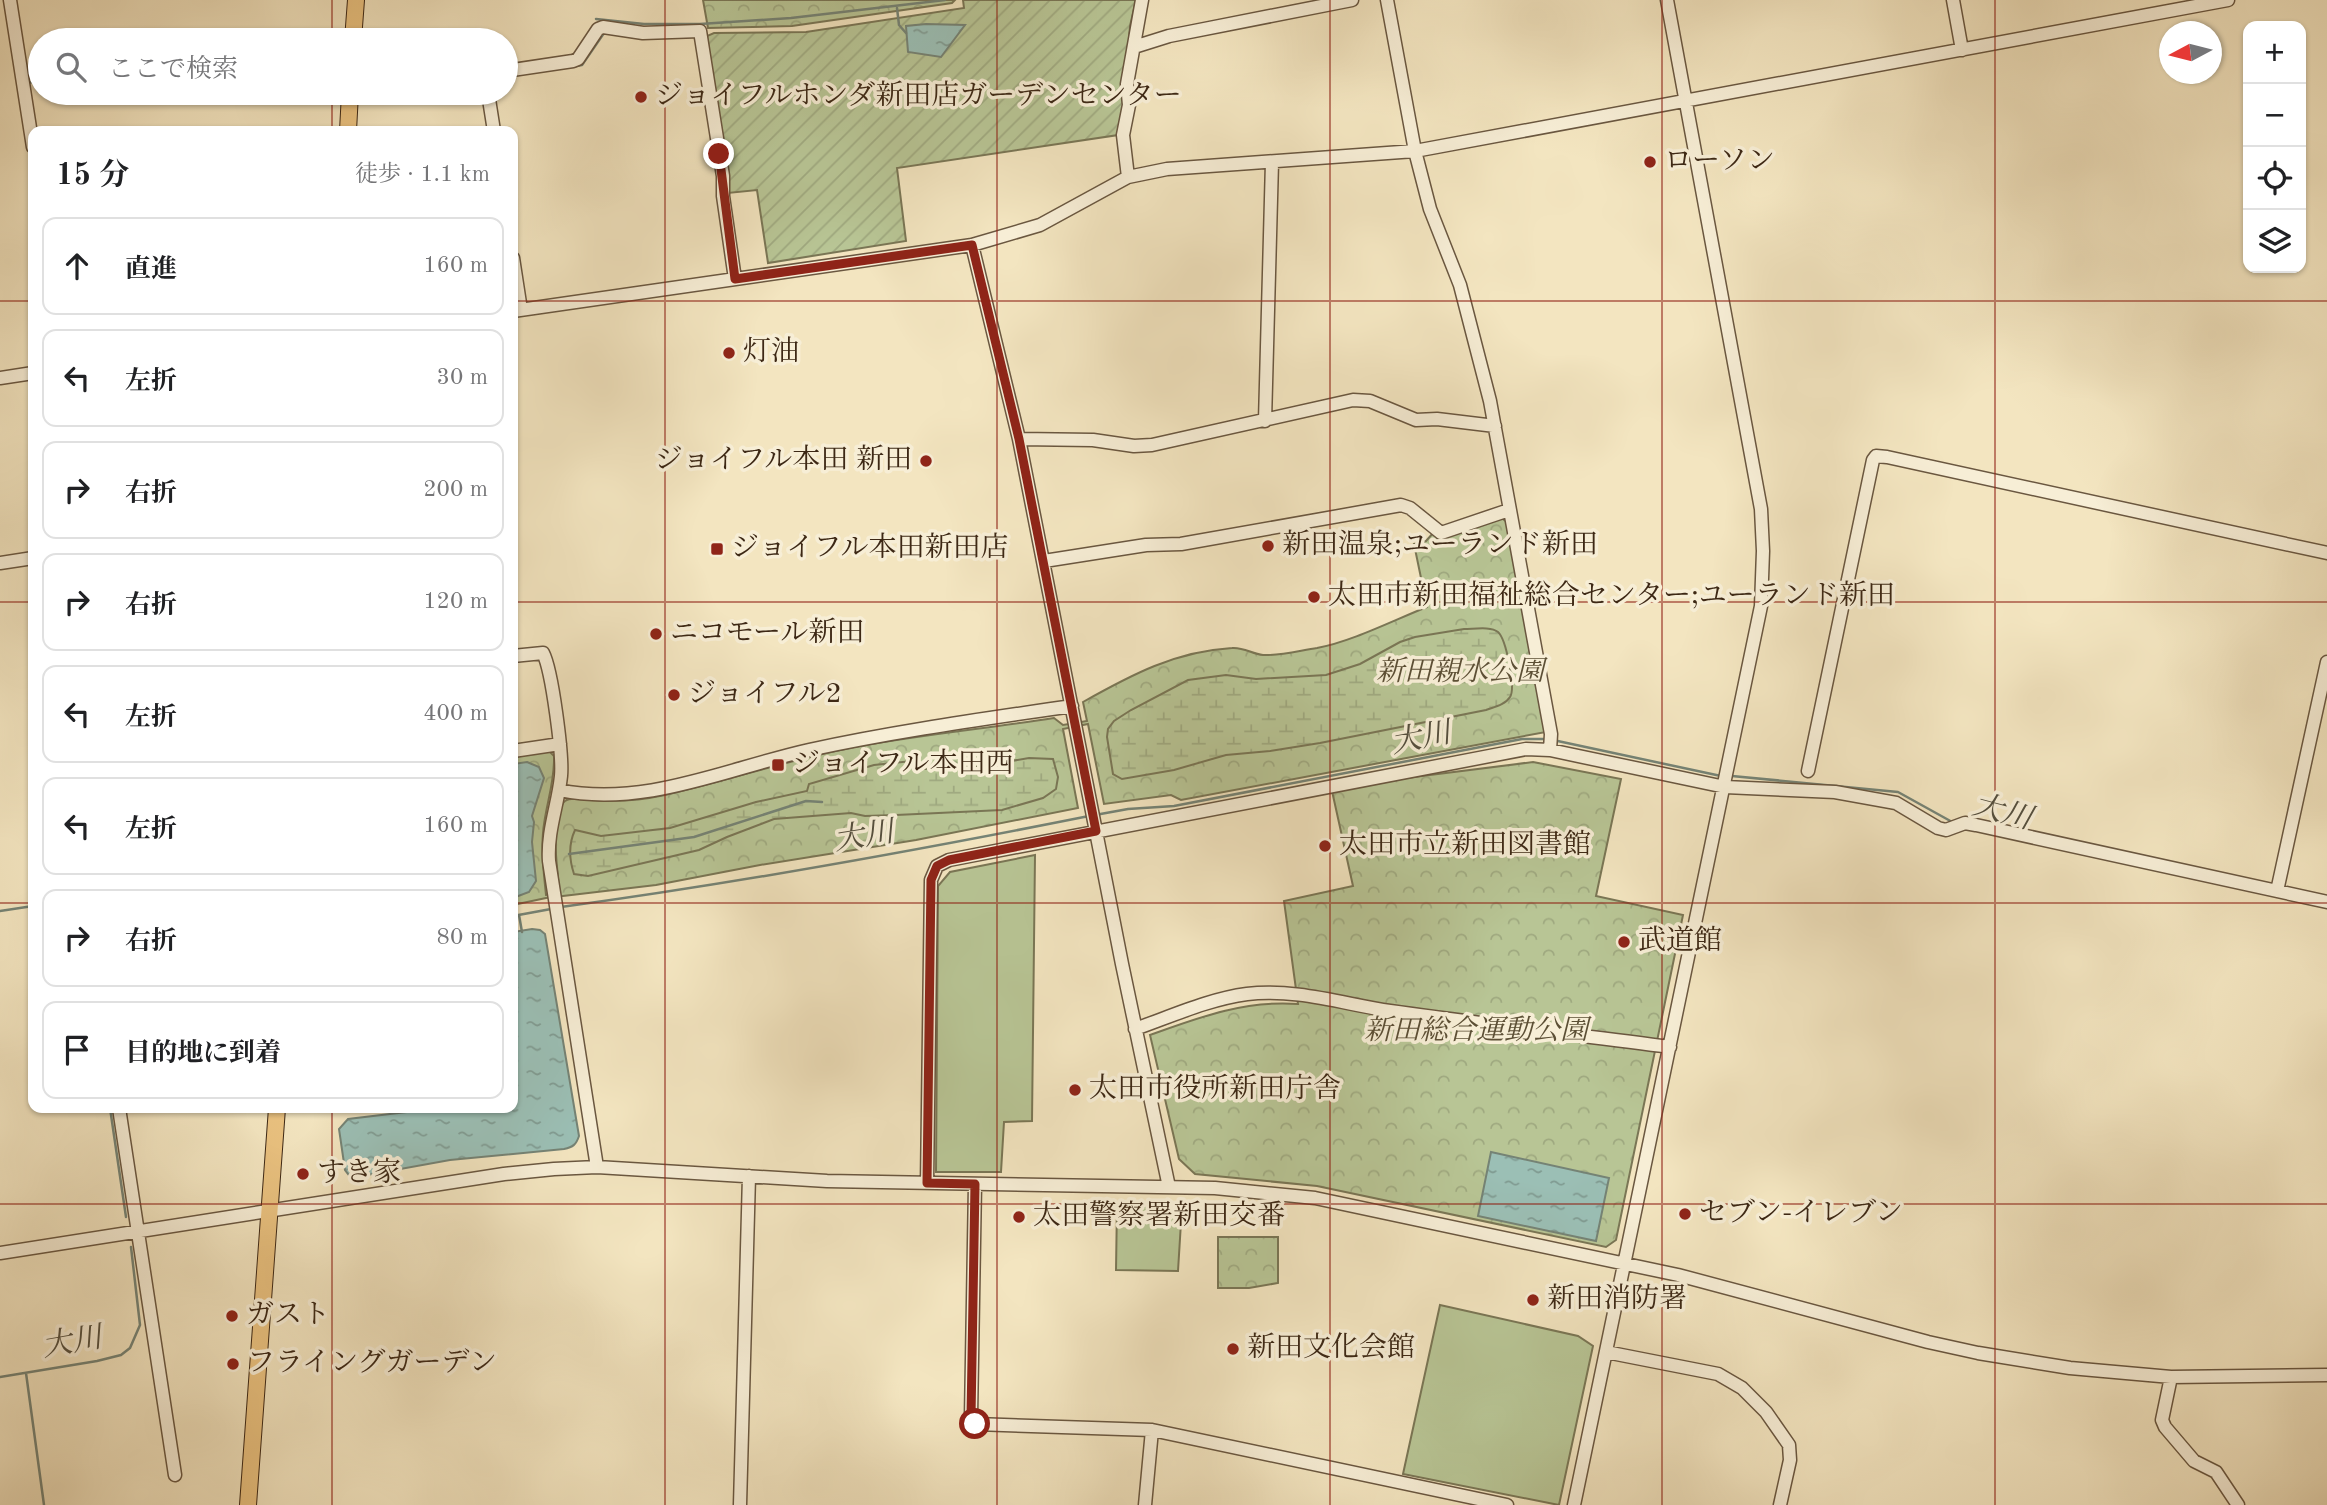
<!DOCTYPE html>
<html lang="ja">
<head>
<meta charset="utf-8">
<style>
	body { margin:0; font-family:"Old Standard TT","Noto Serif JP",serif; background:#f2f2f2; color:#202124 }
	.controls { position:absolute; right:21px; top:21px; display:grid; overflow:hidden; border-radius:14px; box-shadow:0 2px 5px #0004 }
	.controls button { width:63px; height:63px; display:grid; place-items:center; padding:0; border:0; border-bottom:2px solid #e0e0e0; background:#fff; color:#202124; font:35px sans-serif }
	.compass { position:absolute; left:2159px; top:21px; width:63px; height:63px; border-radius:50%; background:#fff; box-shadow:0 2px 5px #0004; rotate:263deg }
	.stop { position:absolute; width:21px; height:21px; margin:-16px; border:5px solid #8f2418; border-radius:50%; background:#fff }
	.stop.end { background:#8f2418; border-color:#fff; box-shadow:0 2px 7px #0008 }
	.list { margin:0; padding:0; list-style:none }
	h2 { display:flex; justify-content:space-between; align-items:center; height:91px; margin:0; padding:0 28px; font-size:30px }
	h2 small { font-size:23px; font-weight:400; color:#757577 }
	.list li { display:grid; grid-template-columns:46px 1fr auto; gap:21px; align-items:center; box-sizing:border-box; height:98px; margin:0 14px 14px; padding:0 14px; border:2px solid #e0e0e0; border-radius:14px }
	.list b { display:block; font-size:26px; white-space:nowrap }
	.list em { font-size:23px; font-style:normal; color:#757577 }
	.icon { flex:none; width:38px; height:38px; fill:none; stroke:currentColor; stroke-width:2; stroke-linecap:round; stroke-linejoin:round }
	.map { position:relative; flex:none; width:2327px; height:1505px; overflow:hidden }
	.search { position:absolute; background:#fff; box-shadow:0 2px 5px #0004; left:28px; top:28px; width:490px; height:77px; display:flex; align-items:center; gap:18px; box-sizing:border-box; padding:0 24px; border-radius:38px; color:#757577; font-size:26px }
	.panel { position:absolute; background:#fff; box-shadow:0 2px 5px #0004; left:28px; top:126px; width:490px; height:987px; border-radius:14px }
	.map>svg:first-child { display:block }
	.grass { fill:#b8c595; stroke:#7a7655; stroke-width:2 }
	.forest { fill:url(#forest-crowns); stroke:#7a7655; stroke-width:2 }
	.wetland { fill:url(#wetland-marsh); stroke:#7a7655; stroke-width:2 }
	.garden { fill:url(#garden-furrows); stroke:#7a7655; stroke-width:2 }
	.water { fill:url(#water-ripples); stroke:#758375; stroke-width:2 }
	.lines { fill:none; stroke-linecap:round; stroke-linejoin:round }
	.stream { stroke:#758375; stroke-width:2.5 }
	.minor-casing { stroke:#6a5740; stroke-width:15 }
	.major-casing { stroke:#3d2815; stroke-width:18 }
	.minor { stroke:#f7eed6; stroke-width:12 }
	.major { stroke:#eac280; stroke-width:16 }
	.route { stroke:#8f2418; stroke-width:9 }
	.grid { fill:none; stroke:#8f2418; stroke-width:2; stroke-opacity:0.55 }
	.poi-dot { fill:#8f2418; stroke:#f7eed6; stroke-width:2.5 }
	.labels { text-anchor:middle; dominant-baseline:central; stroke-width:7; stroke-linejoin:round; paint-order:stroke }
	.poi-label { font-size:28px; fill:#3d2815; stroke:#f7eed6; text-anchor:start }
	.park-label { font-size:28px; font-style:italic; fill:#5c4f35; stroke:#f7eed6 }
	.water-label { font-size:30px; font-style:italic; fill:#544e3d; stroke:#f7eed6 }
</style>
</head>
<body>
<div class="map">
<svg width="2327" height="1505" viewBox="0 0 2327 1505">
	<defs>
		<pattern id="forest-crowns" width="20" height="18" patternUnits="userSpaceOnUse" patternTransform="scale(1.75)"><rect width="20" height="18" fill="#b8c595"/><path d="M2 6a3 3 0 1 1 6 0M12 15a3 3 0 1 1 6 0" fill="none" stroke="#9fa980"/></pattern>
		<pattern id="wetland-marsh" width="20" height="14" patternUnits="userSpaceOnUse" patternTransform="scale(1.75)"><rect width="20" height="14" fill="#b8c595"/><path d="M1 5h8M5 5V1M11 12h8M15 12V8" fill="none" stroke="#9fa980"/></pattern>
		<pattern id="garden-furrows" width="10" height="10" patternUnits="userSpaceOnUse" patternTransform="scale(1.75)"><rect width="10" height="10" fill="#b8c595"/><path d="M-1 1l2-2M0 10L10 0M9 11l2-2" fill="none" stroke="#9fa980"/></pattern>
		<pattern id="water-ripples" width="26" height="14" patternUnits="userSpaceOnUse" patternTransform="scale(1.75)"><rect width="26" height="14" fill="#9bbfb5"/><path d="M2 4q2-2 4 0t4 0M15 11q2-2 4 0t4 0" fill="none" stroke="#809b92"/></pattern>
	</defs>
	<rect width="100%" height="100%" fill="#f3e5c0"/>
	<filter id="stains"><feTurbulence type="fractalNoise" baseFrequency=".00286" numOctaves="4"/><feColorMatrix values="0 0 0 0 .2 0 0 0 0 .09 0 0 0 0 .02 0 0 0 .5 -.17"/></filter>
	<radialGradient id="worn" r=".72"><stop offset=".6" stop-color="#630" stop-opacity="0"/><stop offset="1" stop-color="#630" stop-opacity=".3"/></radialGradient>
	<!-- grass -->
	<path class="grass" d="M1035,855L1032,1121L1004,1122L1001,1172H936L938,886L950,872Z
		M1117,1204L1182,1206L1178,1271L1116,1270Z
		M1440,1305L1578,1336L1593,1346L1559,1505L1403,1474Z"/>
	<!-- forest -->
	<path class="forest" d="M703,0H955L952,3L792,26L708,28Z
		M1500,517L1507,522L1546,732L1181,800L1171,795L1104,804L1088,724L1063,729L1078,808L916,840L760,865L656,885L546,898L513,905V757L549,751L554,756C555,784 545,806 543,833C541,854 544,874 546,895L559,894C558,863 552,848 559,815C560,810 561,804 565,801C571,796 584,800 591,800C615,802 642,800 665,795C730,780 794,758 860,746C925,734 990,728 1054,718L1063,725L1087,721L1083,702C1131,675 1176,651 1232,648C1244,647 1252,654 1263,655C1278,656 1302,650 1317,648C1351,642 1394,620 1427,607L1414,544L1426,541L1434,532Z
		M1533,762L1621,779L1596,896L1683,915L1616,1240L1606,1247L1317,1186L1195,1174L1179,1159L1150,1035C1200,1017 1245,1000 1298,1004L1284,901L1353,886L1332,791L1398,779Z
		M1218,1237H1278V1283L1249,1288H1218Z"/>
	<!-- wetland -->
	<path class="wetland" d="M1464,629C1474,629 1491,626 1498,632C1506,639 1516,688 1510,697C1505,705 1494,707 1486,710L1320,743L1270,751L1226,755L1174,770L1122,779L1113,774L1107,737L1108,729L1114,721L1131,710L1188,680L1226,675L1256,679L1326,675L1360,664L1400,642L1415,637Z
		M1029,758L1053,759L1058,777L1056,789L1043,798L1002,810L896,815L865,816L851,813L774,819L727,837L699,850L588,876L574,874C569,859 568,845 575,830L601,836L670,828L756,802L807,791L809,784L874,765L912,761L921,769L976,767Z"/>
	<!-- garden -->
	<path class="garden" d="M963,0H1136L1130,26L1124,105L1118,135L897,168L906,241L768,263L757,190L728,193L707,36L714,33L806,32L964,8Z"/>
	<!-- water -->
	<path class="water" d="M926,24L965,25L941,57L908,52L906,26Z
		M527,762L539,767L544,778L532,816L534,822L532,842L536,881L529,892L513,898V764Z
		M532,929L540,930L545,934L579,1136C576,1145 573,1147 564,1149L450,1160L351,1178L345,1170L339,1129L348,1119L415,1111L418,1108H513V932Z
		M1491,1152L1609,1178L1596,1241L1478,1216Z"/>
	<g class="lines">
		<!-- stream -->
		<path class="stream" d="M897,8L899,25L906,33
			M596,19L644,24H700L791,18L945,0
			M318,40L345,36
			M576,66L582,65L604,33
			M26,83L40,81
			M1553,740L1721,776
			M1732,776L1898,792L1954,823
			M1095,815L1128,809L1174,806L1522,739H1547
			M569,854L694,837L806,801L822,802
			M561,907C738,883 914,851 1089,816
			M0,911L33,906
			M519,915L522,932
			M513,916L551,909
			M110,1108L126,1217
			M26,1373L44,1505
			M0,1377L97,1361L121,1355L130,1348L140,1325L131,1247"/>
		<defs>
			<path id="minor" d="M10,0L33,147
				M1387,0L1415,151L1430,209L1460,285L1490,401L1551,734L1550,750
				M1953,0L1962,50
				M1134,47L1169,36L1352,0
				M506,71L573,61L578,59L598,29L603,27L643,33L700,31L723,176V196L735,279
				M488,93L494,131
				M1128,177L1123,135L1129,105L1127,84L1142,0
				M972,245L1019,439L1122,964L1169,1187
				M513,258L521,310
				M513,311L972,245L1040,225L1128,177L1167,169L1415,151L2228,0
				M0,378L33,373
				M1265,421L1272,162
				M1019,439L1093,440L1134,446L1152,445L1353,400L1370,401L1416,420L1437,419L1495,426
				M1044,561L1146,545L1181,544L1401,505L1410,508L1441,533L1509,510
				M0,563L33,558
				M513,656L543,653C552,670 563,755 561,776C558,805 547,831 549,861L597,1167
				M513,751L560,744
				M1808,771L1873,460L1876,456L1887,457L2327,553
				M559,790C644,808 728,768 809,750C896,731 984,719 1072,706
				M2277,891L2327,662
				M1135,1029C1172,1016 1209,999 1247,994C1294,988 1344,1004 1390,1011C1483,1024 1577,1035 1670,1047
				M119,1108L175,1475
				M927,1183L931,880L937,866L949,860L1526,749L1550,750L1725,787L1835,792L1885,801L1896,803L1938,828L1946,830L1965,823L1976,825L2327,902
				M975,1184L971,1417L975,1424L1152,1430L1507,1505
				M0,1253L504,1174L554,1169L597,1167L827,1181L1215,1188L1315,1198L1678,1275L1928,1342L1978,1353L2070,1368L2171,1377L2327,1375
				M1606,1352L1718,1374L1742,1388L1766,1412L1789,1445L1790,1460L1780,1505
				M2171,1377L2162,1420L2165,1427L2194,1461L2216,1472L2238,1505
				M740,1505L749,1176
				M1145,1505L1152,1430
				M1574,1505L1761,606L1763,551L1761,509L1667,0"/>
			<path id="major" d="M353,40L356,0
				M348,131L350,93
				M248,1505L277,1108"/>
		</defs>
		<!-- minor casing -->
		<use href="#minor" class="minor-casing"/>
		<!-- major casing -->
		<use href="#major" class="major-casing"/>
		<!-- minor -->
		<use href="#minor" class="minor"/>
		<!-- major -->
		<use href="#major" class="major"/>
	</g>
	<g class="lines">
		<!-- route -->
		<path class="route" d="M719,154L735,279L972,245L1019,439L1096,831L949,860L937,866L931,880L927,1183L975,1184L971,1417L975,1424"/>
	</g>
	<!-- grid -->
	<path class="grid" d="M332,0V40M665,0V1505M997,0V1505M1330,0V1505M1662,0V1505M1995,0V1505M332,93V131M0,301H33M513,301H2327M0,602H33M513,602H2327M0,903H33M513,903H2327M332,1108V1505M0,1204H2327"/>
	<!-- markers -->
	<g class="poi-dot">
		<circle cx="641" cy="97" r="7"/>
		<circle cx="1650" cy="162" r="7"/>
		<circle cx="729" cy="353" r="7"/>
		<circle cx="926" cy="461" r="7"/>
		<circle cx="1268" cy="546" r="7"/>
		<rect x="710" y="542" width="14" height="14" rx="3.5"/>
		<circle cx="1314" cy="597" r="7"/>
		<circle cx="656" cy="634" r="7"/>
		<circle cx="674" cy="695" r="7"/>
		<rect x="771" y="758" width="14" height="14" rx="3.5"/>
		<circle cx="1325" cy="846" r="7"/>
		<circle cx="1624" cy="942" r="7"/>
		<circle cx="1075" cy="1090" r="7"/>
		<circle cx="303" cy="1174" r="7"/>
		<circle cx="1685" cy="1214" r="7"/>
		<circle cx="1019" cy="1217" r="7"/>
		<circle cx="1533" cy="1300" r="7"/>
		<circle cx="232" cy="1316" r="7"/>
		<circle cx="1233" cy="1349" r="7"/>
		<circle cx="233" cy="1364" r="7"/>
	</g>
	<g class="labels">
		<!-- poi labels -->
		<g class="poi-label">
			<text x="655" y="97">ジョイフルホンダ新田店ガーデンセンター</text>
			<text x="1664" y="162">ローソン</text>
			<text x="743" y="353">灯油</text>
			<text x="912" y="461" text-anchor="end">ジョイフル本田 新田</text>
			<text x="1282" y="546">新田温泉;ユーランド新田</text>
			<text x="731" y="549">ジョイフル本田新田店</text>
			<text x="1328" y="597">太田市新田福祉総合センター;ユーランド新田</text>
			<text x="670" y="634">ニコモール新田</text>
			<text x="688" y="695">ジョイフル2</text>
			<text x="792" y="765">ジョイフル本田西</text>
			<text x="1339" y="846">太田市立新田図書館</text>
			<text x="1638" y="942">武道館</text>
			<text x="1089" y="1090">太田市役所新田庁舎</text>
			<text x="317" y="1174">すき家</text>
			<text x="1699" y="1214">セブン-イレブン</text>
			<text x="1033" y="1217">太田警察署新田交番</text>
			<text x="1547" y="1300">新田消防署</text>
			<text x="246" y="1316">ガスト</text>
			<text x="1247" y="1349">新田文化会館</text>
			<text x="247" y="1364">フライングガーデン</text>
		</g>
		<!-- park labels -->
		<g class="park-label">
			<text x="1460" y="673">新田親水公園</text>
			<text x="1476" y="1032">新田総合運動公園</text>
		</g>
		<!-- water labels -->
		<g class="water-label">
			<text transform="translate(1421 739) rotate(-11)">大川</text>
			<text transform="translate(2002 813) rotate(15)">大川</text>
			<text transform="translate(864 837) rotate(-9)">大川</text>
			<text transform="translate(72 1343) rotate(-10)">大川</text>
		</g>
	</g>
	<rect width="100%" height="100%" filter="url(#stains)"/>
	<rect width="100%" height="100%" fill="url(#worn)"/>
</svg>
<div class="controls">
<button>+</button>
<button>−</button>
<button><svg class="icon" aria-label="locate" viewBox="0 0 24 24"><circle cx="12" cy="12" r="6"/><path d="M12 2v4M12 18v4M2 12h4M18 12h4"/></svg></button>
<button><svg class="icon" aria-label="layers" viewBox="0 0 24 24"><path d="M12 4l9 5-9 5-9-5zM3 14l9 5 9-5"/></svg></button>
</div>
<svg class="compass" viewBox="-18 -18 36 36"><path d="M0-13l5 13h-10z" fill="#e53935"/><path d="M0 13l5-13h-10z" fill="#757577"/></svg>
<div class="stop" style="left:975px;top:1424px"></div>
<div class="stop end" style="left:719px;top:154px"></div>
<div class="search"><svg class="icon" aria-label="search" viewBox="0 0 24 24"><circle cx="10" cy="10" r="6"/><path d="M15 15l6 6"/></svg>ここで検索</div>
<section class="panel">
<h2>15 分<small>徒歩 · 1.1 km</small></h2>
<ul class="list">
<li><svg class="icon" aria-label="ahead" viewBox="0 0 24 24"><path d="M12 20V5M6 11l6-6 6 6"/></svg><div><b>直進</b></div><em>160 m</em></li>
<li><svg class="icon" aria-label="left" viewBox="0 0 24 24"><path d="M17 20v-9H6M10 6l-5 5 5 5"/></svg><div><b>左折</b></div><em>30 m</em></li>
<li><svg class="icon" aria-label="right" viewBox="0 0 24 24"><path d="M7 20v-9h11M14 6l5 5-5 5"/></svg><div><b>右折</b></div><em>200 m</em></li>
<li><svg class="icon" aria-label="right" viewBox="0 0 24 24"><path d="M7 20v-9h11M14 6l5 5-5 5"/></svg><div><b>右折</b></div><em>120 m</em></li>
<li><svg class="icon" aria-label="left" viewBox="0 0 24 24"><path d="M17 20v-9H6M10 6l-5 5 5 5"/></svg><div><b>左折</b></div><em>400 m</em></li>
<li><svg class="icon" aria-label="left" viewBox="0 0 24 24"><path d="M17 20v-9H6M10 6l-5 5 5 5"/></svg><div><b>左折</b></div><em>160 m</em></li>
<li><svg class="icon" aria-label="right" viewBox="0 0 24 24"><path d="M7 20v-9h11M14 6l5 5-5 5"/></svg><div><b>右折</b></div><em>80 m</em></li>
<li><svg class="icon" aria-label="arrive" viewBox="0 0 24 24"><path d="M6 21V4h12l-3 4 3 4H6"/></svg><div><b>目的地に到着</b></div></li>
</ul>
</section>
</div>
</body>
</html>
